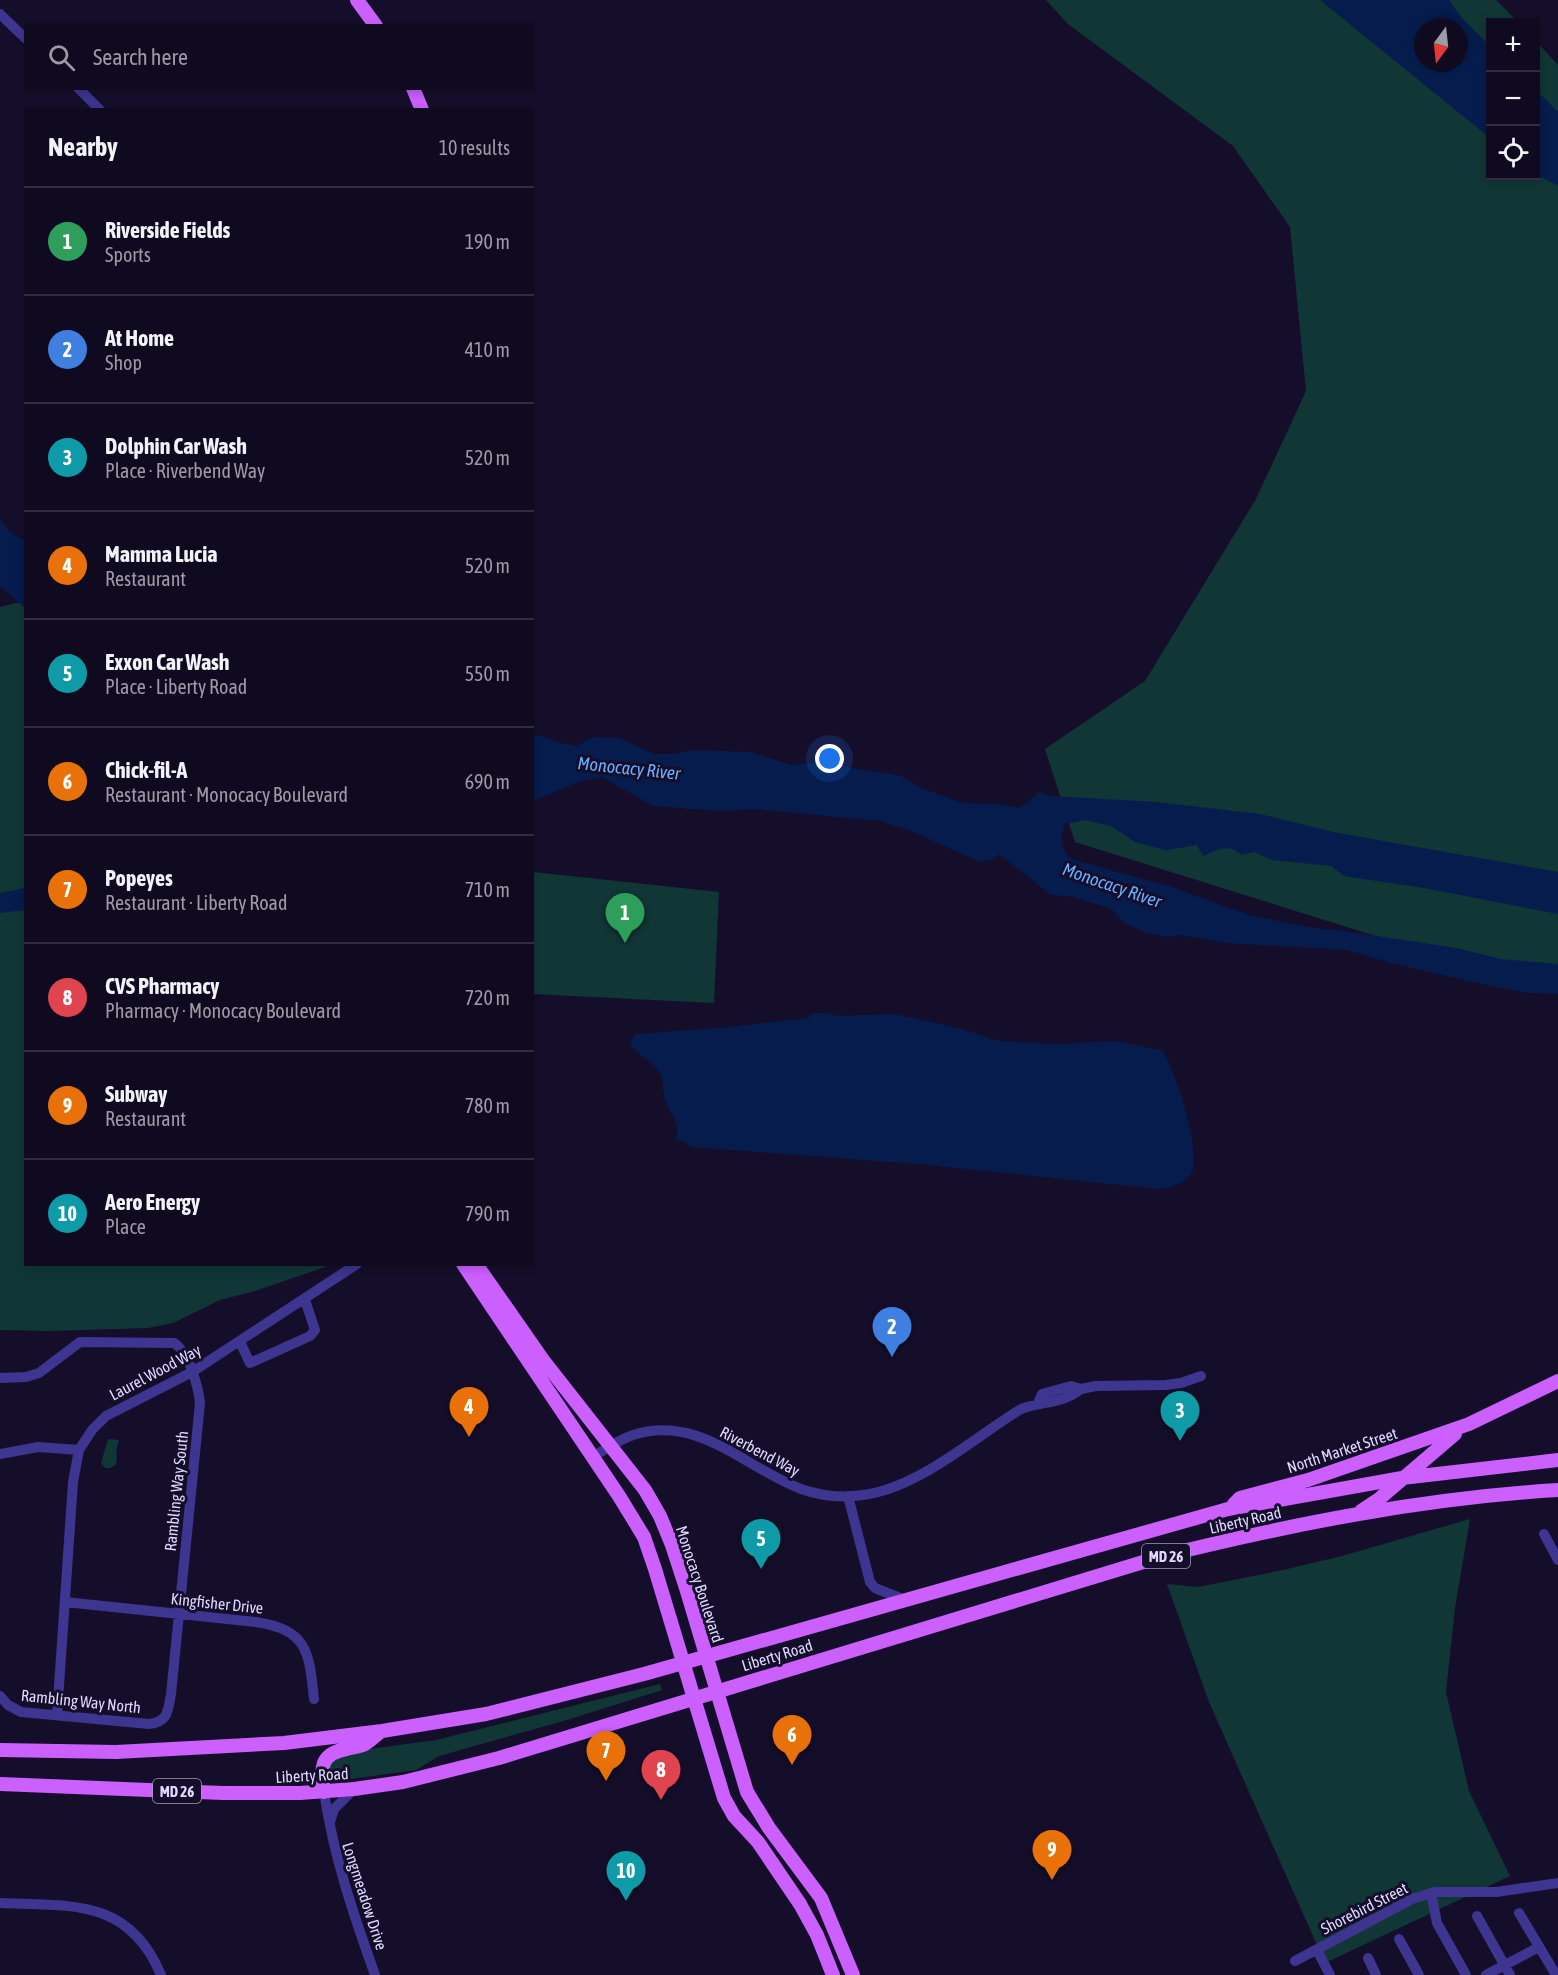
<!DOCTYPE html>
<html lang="en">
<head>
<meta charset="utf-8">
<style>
	body { margin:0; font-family:"Asap Condensed",sans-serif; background:#1e182d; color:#f1f3f6 }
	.controls { position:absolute; right:18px; top:18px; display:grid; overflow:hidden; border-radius:0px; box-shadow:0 3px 9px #0003 }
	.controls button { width:54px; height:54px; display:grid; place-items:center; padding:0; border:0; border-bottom:2px solid #302b3e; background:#100a20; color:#f1f3f6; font:30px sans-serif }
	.compass { position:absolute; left:1414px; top:18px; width:54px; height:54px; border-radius:50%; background:#100a20; box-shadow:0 3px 9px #0003; rotate:195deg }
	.you { position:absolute; left:830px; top:759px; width:21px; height:21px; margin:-15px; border:4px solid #fff; border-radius:50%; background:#1a73e8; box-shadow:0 0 0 9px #1a73e833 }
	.badge { display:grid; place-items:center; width:39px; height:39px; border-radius:50%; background:#1a73e8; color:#fff; font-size:20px; font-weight:700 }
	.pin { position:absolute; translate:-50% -50px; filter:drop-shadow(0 2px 3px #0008) }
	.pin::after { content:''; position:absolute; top:32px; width:21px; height:18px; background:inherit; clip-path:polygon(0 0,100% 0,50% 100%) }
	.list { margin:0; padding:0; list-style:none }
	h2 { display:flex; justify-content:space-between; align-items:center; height:78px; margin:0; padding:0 24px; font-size:26px }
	h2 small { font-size:20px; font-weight:400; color:#9c9aa5 }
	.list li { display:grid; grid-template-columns:39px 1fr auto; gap:18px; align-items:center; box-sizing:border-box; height:108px; padding:0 24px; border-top:2px solid #302b3e }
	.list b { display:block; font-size:22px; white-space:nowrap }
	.list p { margin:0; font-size:20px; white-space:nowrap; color:#9c9aa5 }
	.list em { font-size:20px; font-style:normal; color:#9c9aa5 }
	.icon { flex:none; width:33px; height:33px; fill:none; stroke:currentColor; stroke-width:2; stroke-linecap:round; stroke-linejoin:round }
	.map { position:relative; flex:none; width:1558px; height:1975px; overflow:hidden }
	.search { position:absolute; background:#100a20; box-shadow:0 3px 9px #0003; left:24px; top:24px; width:510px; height:66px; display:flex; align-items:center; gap:15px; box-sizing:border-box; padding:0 21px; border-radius:0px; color:#9c9aa5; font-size:22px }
	.panel { position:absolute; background:#100a20; box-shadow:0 3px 9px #0003; left:24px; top:108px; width:510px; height:1158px; border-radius:0px }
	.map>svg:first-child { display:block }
	.green { fill:#113636; fill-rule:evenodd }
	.water { fill:#051c4d; fill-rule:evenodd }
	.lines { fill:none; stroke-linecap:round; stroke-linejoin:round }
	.minor { stroke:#3d358f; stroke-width:10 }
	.major { stroke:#cb60ff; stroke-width:14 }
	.labels { text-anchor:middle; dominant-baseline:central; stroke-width:6; stroke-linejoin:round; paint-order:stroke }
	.shield { fill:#150e2b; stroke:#a29cbf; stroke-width:1.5 }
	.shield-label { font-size:15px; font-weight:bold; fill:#dfd9ff }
	.street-label { font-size:16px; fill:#dfd9ff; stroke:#150e2b }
	.water-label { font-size:18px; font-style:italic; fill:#67b1ff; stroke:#150e2b }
</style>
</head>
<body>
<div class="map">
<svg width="1558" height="1975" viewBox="0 0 1558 1975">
	<rect width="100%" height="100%" fill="#150e2b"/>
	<!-- green -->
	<path class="green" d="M1046,0H1496L1518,22H1490V176H1536V41L1558,65V993L1075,842L1045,749L1145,681L1256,499L1306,391L1290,227L1233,146L1068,24ZM1423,27H1459V63H1423Z
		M25,601L26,1264L329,1265L325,1267L255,1291L220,1300L173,1323L148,1328L48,1331L0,1330V607Z
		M533,872L719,892L714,1003L533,994Z
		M108,1439L119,1440L116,1451L117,1455L116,1465L110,1468H105L101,1463Z
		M1470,1519L1455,1608L1446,1692L1469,1791L1510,1876L1325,1963L1209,1702L1167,1584L1198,1587L1283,1570L1342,1556Z
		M660,1684L662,1690L567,1720L439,1756L416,1770L343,1780H330C326,1773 329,1765 332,1758L348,1752L436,1740Z"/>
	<!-- water -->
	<path class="water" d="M1320,0H1449L1461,17L1490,46V138ZM1423,27H1459V63H1423Z
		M1536,90L1558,112V186L1536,174Z
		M0,520L11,533L25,541V608L0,586Z
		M532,733L560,743L577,746L592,737L620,738L654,754H674L692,750L749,752L792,765L830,761L851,768L899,775L923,789L963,803L999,804L1020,808L1040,792L1051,796L1156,802L1260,814L1338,833L1558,872V914L1424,888L1344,876L1331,866L1272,860L1254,852L1242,855C1226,843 1220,849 1203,856L1197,845L1166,850L1135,842L1111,826L1085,820L1065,824C1060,840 1060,847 1071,859L1172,887L1249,915L1319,929L1338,930L1456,948L1501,959L1558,964V994L1529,993L1486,985L1395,964L1347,950L1225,943L1182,935L1166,937L1144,932L1124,923L1112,909L1068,896L1051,895L999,854L993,859L980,862L909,830L880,821L754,809L722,811L653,806L602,777L580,781L536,800H533Z
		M25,888V910L0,913V893Z
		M812,1013H828L836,1016L895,1014L962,1029L998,1041L1059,1044L1114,1041L1162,1050C1176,1071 1199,1146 1193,1170C1190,1181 1169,1189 1159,1189L918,1164L690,1147L687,1143L676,1140C681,1120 668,1113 664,1096C662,1085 665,1078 657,1069C649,1059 636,1055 630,1043L635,1034L720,1028L809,1018Z"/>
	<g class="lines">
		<!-- minor -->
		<path class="minor" d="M0,14L26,39
			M78,88L100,110
			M240,1342L250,1363L310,1336L315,1330L305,1300
			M0,1378L26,1377L39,1373L80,1342L174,1343C189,1352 198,1386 200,1403L171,1694C168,1711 168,1722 149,1724L21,1712L8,1705L0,1696
			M1038,1403L1042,1394L1071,1386L1081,1389L1096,1386L1166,1385L1181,1383L1201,1376
			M0,1454L38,1447L79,1450
			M593,1457C605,1449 619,1440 633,1435C699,1414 745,1468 801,1489C821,1496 843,1498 863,1495C919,1488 973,1438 1021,1409C1042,1401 1063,1404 1081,1389
			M848,1496L870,1582L875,1588L905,1600
			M1544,1534L1558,1560
			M65,1602L256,1622C308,1630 309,1652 314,1699
			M57,1715L73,1482L79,1450L92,1430L106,1416L192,1372L357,1264
			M324,1792C334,1858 353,1913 375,1975
			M330,1822L334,1809L354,1789
			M1431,1893L1437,1923L1466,1975
			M0,1903C71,1906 129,1898 161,1975
			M1519,1913L1556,1975
			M1477,1916L1510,1975
			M1399,1939L1419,1975
			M1317,1950L1330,1975
			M1368,1958L1376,1975
			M1295,1961L1412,1899L1435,1892H1496L1558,1883
			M1486,1975L1539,1947"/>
		<!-- major -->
		<path class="major" d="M357,0L376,26
			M413,88L422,110
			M463,1264L619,1496L644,1537L655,1569L724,1798L734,1816L758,1842L800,1904L817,1935L833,1975
			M476,1264L543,1360L645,1490L660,1516L672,1545L686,1588L747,1792L769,1828L821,1898L853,1975
			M1234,1504L1240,1498L1308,1480L1469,1424L1558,1381
			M1361,1511L1379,1499L1455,1434
			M0,1750L116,1752L284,1743L382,1731L486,1714L644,1674L1228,1509L1402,1478L1558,1460
			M0,1784L223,1793H300L354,1789L403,1782L499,1758L1163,1556C1292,1524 1424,1498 1558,1490
			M324,1792C321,1769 319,1754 346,1749C352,1747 360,1747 365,1744C370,1741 375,1736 380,1732"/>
	</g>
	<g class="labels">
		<!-- shield labels -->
		<g class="shield">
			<rect x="1142" y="1544" width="48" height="24" rx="4.5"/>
			<rect x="153" y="1779" width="48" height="24" rx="4.5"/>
		</g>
		<g class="shield-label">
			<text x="1166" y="1556">MD 26</text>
			<text x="177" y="1791">MD 26</text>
		</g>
		<!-- street labels -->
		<g class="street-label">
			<text transform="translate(155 1372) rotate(-28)">Laurel Wood Way</text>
			<text transform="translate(1342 1450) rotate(-18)">North Market Street</text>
			<text transform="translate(760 1451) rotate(28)">Riverbend Way</text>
			<text transform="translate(176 1491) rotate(-84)">Rambling Way South</text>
			<text transform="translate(1245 1520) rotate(-13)">Liberty Road</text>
			<text transform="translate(700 1584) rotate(72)">Monocacy Boulevard</text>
			<text transform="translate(217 1603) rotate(6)">Kingfisher Drive</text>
			<text transform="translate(777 1655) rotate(-17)">Liberty Road</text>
			<text transform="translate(81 1701) rotate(6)">Rambling Way North</text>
			<text transform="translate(312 1775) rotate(-3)">Liberty Road</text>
			<text transform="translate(365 1896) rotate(72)">Longmeadow Drive</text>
			<text transform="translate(1364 1908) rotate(-27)">Shorebird Street</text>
		</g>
		<!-- water labels -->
		<g class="water-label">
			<text transform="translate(629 768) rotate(6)">Monocacy River</text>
			<text transform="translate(1112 885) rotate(19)">Monocacy River</text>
		</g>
	</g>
</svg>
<div class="controls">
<button>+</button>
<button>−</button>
<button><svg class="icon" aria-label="locate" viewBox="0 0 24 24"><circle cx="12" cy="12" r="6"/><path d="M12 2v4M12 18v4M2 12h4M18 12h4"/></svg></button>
</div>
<svg class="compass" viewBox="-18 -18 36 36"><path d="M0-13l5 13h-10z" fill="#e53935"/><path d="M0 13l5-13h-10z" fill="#9c9aa5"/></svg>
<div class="you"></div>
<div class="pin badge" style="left:625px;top:943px;background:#2e9e5b">1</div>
<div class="pin badge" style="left:892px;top:1357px;background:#3f7fe0">2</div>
<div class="pin badge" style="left:1180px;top:1441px;background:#0f9aa8">3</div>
<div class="pin badge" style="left:469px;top:1437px;background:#e8710a">4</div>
<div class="pin badge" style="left:761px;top:1569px;background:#0f9aa8">5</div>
<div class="pin badge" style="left:792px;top:1765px;background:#e8710a">6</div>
<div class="pin badge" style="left:606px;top:1781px;background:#e8710a">7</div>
<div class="pin badge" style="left:661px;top:1800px;background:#e0444e">8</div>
<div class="pin badge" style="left:1052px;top:1880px;background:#e8710a">9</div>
<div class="pin badge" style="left:626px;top:1901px;background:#0f9aa8">10</div>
<div class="search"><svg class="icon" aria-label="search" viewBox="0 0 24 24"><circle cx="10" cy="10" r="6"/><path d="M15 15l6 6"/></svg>Search here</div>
<section class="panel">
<h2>Nearby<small>10 results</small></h2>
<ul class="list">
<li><span class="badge" style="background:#2e9e5b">1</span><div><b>Riverside Fields</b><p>Sports</p></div><em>190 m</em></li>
<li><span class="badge" style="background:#3f7fe0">2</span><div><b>At Home</b><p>Shop</p></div><em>410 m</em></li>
<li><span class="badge" style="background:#0f9aa8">3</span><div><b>Dolphin Car Wash</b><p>Place · Riverbend Way</p></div><em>520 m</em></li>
<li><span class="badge" style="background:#e8710a">4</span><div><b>Mamma Lucia</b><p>Restaurant</p></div><em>520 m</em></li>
<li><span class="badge" style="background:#0f9aa8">5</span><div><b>Exxon Car Wash</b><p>Place · Liberty Road</p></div><em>550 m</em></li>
<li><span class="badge" style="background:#e8710a">6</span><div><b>Chick-fil-A</b><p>Restaurant · Monocacy Boulevard</p></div><em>690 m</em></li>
<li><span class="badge" style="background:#e8710a">7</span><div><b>Popeyes</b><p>Restaurant · Liberty Road</p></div><em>710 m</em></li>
<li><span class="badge" style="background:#e0444e">8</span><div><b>CVS Pharmacy</b><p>Pharmacy · Monocacy Boulevard</p></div><em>720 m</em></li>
<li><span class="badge" style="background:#e8710a">9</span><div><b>Subway</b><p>Restaurant</p></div><em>780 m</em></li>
<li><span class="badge" style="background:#0f9aa8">10</span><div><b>Aero Energy</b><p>Place</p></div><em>790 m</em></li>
</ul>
</section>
</div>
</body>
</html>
